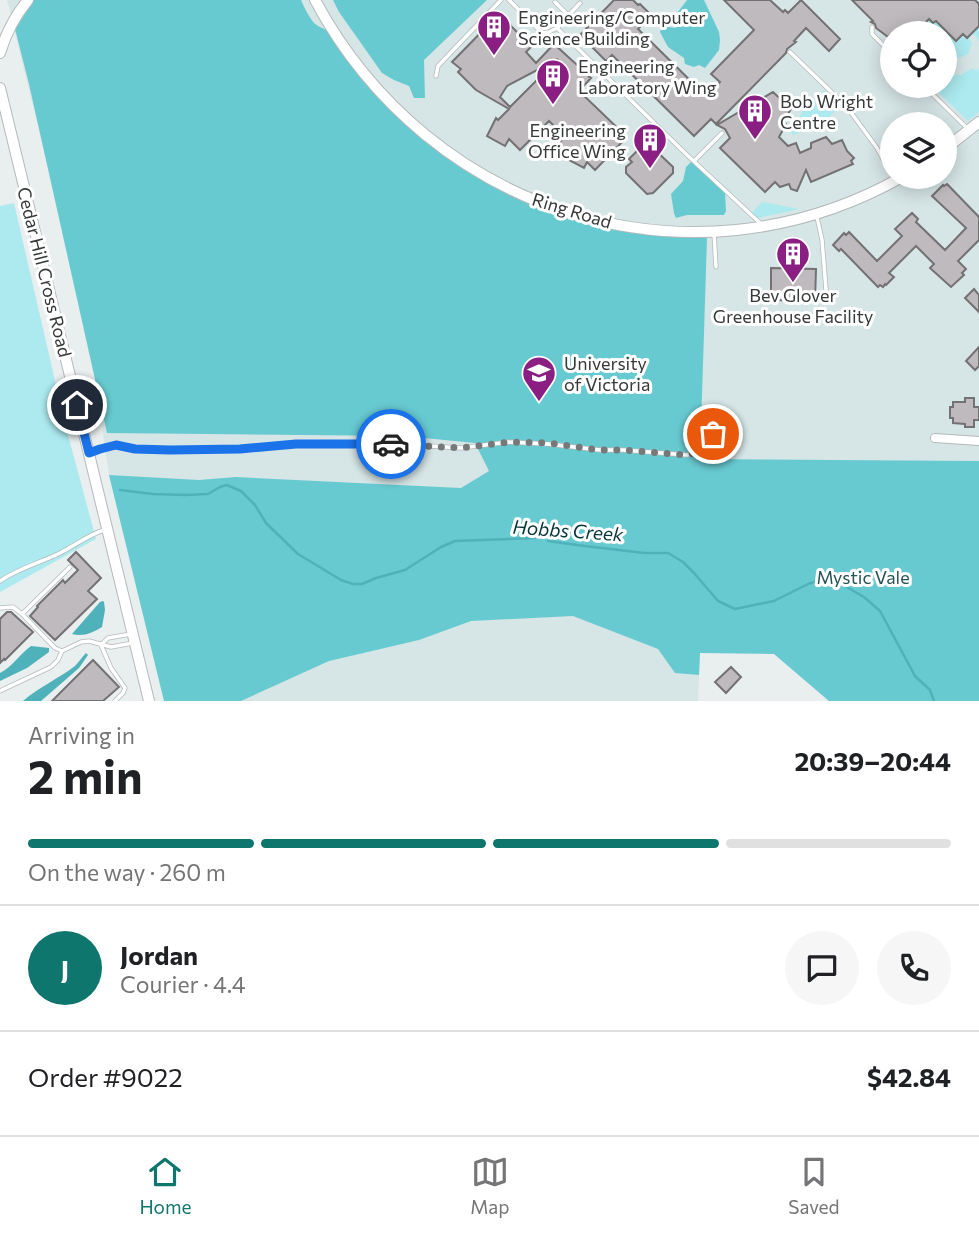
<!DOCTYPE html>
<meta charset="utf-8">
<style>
:root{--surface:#fff;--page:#f6f6f6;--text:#202124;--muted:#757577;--line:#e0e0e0;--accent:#0f766e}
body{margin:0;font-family:Commissioner,sans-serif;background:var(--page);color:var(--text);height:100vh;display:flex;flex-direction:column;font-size:26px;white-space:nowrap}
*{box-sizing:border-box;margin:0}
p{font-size:23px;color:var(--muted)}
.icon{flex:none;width:38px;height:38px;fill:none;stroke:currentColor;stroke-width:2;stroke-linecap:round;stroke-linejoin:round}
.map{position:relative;height:701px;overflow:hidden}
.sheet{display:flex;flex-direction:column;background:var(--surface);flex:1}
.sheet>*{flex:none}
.fabs{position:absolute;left:880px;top:21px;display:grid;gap:14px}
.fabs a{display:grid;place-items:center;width:77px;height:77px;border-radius:50%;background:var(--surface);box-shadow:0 4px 18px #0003;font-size:35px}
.pin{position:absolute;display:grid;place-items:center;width:60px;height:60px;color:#fff;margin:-30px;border:4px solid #fff;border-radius:50%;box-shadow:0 2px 7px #0007}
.courier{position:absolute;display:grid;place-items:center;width:70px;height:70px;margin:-35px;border:5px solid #1a73e8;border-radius:50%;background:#fff;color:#222;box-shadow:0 2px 9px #0007}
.summary em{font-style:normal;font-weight:700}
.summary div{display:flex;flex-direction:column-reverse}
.summary{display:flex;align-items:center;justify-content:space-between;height:119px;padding:0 28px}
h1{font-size:46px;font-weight:700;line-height:52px}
.bar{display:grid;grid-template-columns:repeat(4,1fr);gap:10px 7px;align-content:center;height:84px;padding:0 28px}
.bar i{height:9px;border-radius:5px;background:var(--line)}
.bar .current{background:var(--accent)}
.bar p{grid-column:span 4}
.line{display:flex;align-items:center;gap:18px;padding:0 28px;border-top:2px solid var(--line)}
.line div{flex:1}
.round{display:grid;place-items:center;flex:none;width:74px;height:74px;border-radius:37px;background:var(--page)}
.tabs{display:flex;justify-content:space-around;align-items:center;height:98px;border-top:2px solid var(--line);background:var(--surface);font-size:19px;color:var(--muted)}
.tabs a{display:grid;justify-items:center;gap:4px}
.tabs .current{color:var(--accent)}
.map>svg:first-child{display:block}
.built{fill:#d6e5e6;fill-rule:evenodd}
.green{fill:#aceaef}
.forest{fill:#68cad1}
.water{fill:#4fb1b9}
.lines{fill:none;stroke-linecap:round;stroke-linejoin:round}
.stream{stroke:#4fb1b9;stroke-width:2.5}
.building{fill:#bebabd;stroke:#747173;stroke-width:2;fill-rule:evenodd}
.lane-casing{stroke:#b4b9b9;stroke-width:5}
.street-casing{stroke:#b4b9b9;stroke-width:10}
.secondary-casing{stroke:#b4b9b9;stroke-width:12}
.lane{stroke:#fff;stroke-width:3.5}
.street{stroke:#fff;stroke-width:8}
.secondary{stroke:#fff;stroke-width:10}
.done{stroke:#767979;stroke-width:7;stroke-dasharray:0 12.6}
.route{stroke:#1a73e8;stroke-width:9}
.labels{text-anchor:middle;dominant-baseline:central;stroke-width:6;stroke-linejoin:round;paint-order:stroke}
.poi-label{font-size:18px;fill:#383a3a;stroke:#fff;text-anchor:start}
.street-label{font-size:18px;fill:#383a3a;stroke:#fff}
.park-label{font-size:18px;fill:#285457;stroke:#fff}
.water-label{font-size:19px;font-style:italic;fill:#05363a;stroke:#fff}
</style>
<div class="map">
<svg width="979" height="701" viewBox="0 0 979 701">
<rect width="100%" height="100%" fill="#e9eeee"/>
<path class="built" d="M7,0H979V701H829L774,654L700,653L698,701H164L109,475L88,330ZM892,33H945V86H892ZM892,124H945V177H892Z"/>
<path class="green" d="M929,19L936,21L956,41L963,34L967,38L979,26V42L977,37L973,34L969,38L972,44L968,54L959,58L950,54L945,59V33H915Z
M973,68L976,71L979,68V112L968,121L932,86H945V74L961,75Z
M824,90L837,102L839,107L823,123L793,135L790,131L803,111Z
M762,202H763L799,209L758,218L752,213Z
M14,203L65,424L96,539L0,592V206Z"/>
<path class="forest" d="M34,0H301C304,7 309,17 314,23C318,27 324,28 327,31C330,34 331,37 333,40C388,122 467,184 560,216C607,231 658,235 707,238L700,459L979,461V701H829L774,654L700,653L699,675L675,673L658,649L573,616L471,621L419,640L329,661L241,701H164L109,475L199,480L236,477L461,488L489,471L475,443L404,436L107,433L29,84L15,29Z
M333,0H487L424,60L425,98H414L409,86L394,80L382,73L339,12Z
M687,0H704L719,32L720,40L719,50L705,68L699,65L694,67L685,64L684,58L668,47L660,32L662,26L676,28L674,17Z
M691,162L725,192L726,211L724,215H687L676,218L674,213L671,194L683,181L686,167Z"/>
<path class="water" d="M103,601L104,602L105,610L102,627C92,633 83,637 72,634L100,602Z
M31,646L49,648V652L27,668L0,681V673C12,667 20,654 31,646Z
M86,653L88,655L79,668L41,701H23C39,687 58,679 75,666C79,662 82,657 86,653Z"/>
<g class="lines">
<path class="stream" d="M120,490L153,494L185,495L208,494L220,487L227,485L241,491L255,505L266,523L298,554L341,580L353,584H362L376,578L405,570L441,547L455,541L535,538
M548,541L577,545L644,553H668L683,562L694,573L718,601L735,609L774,601L808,584L824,579L838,582L864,597L880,611L915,676L930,690L934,701"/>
</g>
<path class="building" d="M614,0H633L638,5L640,4L651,15L638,29L706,96L720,82L711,74L754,30L724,0H770L783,12L785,10L788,13L801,0L840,39L829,51L806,28L794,41L796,42L787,49L786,53L716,124L711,119L694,136L612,55L606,61L580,35Z
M852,0H975L979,4V26L967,38L963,34L956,41L936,21L933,23L929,19L915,33H892L888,37L876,28L875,24L871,22L873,21Z
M499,14L520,35L523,31L535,43L526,52L536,63L554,44L577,65L592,73L589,77L591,78L579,91L627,137L595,170L587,162L584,168L554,152L564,136L549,121L520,150L509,139L505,146L487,136L496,118L498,120L509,109L476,90L458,72L461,69L452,62ZM558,59L510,107L500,97L507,86Z
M773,92L791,109L784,121L786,124L779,137L788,146L796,143L800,153L811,148V143L826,137L832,144L842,140L847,151L854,158L851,161L853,164L811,182L806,170L797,191L791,189L789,184L780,187L775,182L765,192L720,148L730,138L725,129L717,125Z
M647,147H652L673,167V173L653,193L647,194L626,173V167L632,162L629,159L638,150L641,153Z
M947,184L979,217V240L958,261L966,269L962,273L964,275L951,287L930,268L934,264L916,246L889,273L894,277L886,285L885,284L883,287L880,285L878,287L841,249L839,251L833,245L844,233L846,235L849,232L877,261L902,236L895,229L912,213L918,219L916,222L945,250L966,228L932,196L943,185L944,186Z
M771,268L816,269L815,301L771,300Z
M974,289L979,295V312L965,298Z
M979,347V366L975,370L966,361Z
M965,398H974V407H979V420H974V427H965V424L953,423V418H950V407H953V402H965Z
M76,552L101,578L88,591L97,599L55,640L30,616L38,607L37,606L63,580L65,583L78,570L68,560Z
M7,612H11L33,632L5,660L4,659L0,663V619Z
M93,660L119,687L103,701H52Z
M731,667L741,677L726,693L715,682Z"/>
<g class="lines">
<g class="lane-casing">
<path id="lane" d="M509,0L542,33L549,32L557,28L686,154L760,223
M555,2L569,16
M872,27V34L892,54
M557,28L580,3
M790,52L847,107L877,148L892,175
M436,76L438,66L501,0
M924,86L968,129
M694,161L722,133
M817,217L822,240L827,302
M714,233L716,267
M91,453L116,445L135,449L170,450L240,449L296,444L350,443L399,444L461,448L509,442L548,444L600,450H623L687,455L705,450L713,434
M0,581C19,568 40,563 60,553C76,545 88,535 104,530
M0,608L13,607L22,614L55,648L62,651L81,642L89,641L111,647L133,643
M22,614L70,567
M101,645L111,668L125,688L123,693L115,701
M101,645L108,638L131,634
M0,691L51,667L58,660L62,651"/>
</g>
<g class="street-casing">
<path id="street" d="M935,438L979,441"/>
</g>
<g class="secondary-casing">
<path id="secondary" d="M315,0C429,213 689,297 902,177
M0,53C6,33 14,17 28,0
M0,88L149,701
M945,149L979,122"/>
</g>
<use href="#lane" class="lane"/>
<use href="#street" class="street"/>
<use href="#secondary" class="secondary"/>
</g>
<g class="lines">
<path class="done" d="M391,444L461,448L509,442L548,443L600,450H624L687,455L705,450L713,434"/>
<path class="route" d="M77,405L89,453L100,449L116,445L135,449L170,450L240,449L296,444H391"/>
</g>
<defs>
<g id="building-pin" transform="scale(1.75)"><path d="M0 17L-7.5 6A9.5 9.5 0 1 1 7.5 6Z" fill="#8a1e83" stroke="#fff"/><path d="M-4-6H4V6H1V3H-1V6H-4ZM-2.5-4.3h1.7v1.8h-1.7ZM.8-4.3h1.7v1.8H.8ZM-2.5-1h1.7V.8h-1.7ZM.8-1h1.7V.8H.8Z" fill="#fff"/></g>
<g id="university-pin" transform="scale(1.75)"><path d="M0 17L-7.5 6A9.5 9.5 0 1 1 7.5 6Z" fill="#8a1e83" stroke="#fff"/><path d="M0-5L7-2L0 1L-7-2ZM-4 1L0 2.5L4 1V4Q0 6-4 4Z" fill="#fff"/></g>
</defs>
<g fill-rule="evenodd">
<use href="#building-pin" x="494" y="27"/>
<use href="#building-pin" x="553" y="76"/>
<use href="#building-pin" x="755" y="111"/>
<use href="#building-pin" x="650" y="140"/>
<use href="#building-pin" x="793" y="254"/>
<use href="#university-pin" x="539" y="373"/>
</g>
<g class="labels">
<g class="poi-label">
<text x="518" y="17">Engineering/Computer<tspan x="518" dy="21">Science Building</tspan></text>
<text x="578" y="66">Engineering<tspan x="578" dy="21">Laboratory Wing</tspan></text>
<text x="780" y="101">Bob Wright<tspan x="780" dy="21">Centre</tspan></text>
<text x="626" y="130" text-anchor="end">Engineering<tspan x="626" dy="21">Office Wing</tspan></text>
<text x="793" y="295" text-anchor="middle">Bev Glover<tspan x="793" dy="21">Greenhouse Facility</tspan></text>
<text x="564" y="363">University<tspan x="564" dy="21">of Victoria</tspan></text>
</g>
<g class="street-label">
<text transform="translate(572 210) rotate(17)">Ring Road</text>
<text transform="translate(45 272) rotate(76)">Cedar Hill Cross Road</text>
</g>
<g class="park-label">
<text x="863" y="577">Mystic Vale</text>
</g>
<g class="water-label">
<text transform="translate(568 530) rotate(4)">Hobbs Creek</text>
</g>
</g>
</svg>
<div class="fabs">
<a><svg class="icon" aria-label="locate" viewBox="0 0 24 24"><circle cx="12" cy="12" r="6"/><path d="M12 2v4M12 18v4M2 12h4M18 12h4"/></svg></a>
<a><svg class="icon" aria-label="layers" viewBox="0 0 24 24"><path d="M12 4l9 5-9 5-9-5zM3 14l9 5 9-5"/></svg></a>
</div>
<div class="pin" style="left:713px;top:434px;background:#ea580c"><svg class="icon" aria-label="bag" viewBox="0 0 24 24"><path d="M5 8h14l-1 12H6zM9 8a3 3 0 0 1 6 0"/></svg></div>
<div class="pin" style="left:77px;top:405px;background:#1f2937"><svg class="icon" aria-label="home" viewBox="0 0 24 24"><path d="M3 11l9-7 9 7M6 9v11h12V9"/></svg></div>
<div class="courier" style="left:391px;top:444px"><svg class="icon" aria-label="car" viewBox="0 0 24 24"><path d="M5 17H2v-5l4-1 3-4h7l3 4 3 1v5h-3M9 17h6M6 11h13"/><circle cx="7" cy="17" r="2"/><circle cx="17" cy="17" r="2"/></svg></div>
</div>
<section class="sheet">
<div class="summary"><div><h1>2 min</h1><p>Arriving in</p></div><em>20:39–20:44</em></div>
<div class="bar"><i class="current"></i><i class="current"></i><i class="current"></i><i></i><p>On the way · 260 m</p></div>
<div class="line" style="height:126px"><b class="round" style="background:var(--accent);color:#fff">J</b><div><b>Jordan</b><p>Courier · 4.4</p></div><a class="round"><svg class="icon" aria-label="chat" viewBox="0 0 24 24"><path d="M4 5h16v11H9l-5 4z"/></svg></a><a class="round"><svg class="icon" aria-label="phone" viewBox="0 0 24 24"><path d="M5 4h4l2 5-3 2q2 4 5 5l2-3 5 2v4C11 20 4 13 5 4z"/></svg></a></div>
<div class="line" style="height:91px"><div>Order #9022</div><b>$42.84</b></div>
</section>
<nav class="tabs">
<a class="current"><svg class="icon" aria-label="home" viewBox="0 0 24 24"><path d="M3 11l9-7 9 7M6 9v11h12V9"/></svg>Home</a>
<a><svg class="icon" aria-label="map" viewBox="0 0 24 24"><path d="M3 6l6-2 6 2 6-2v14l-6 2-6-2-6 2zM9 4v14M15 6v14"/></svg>Map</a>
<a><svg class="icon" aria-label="saved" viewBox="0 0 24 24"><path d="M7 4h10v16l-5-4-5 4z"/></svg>Saved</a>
</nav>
